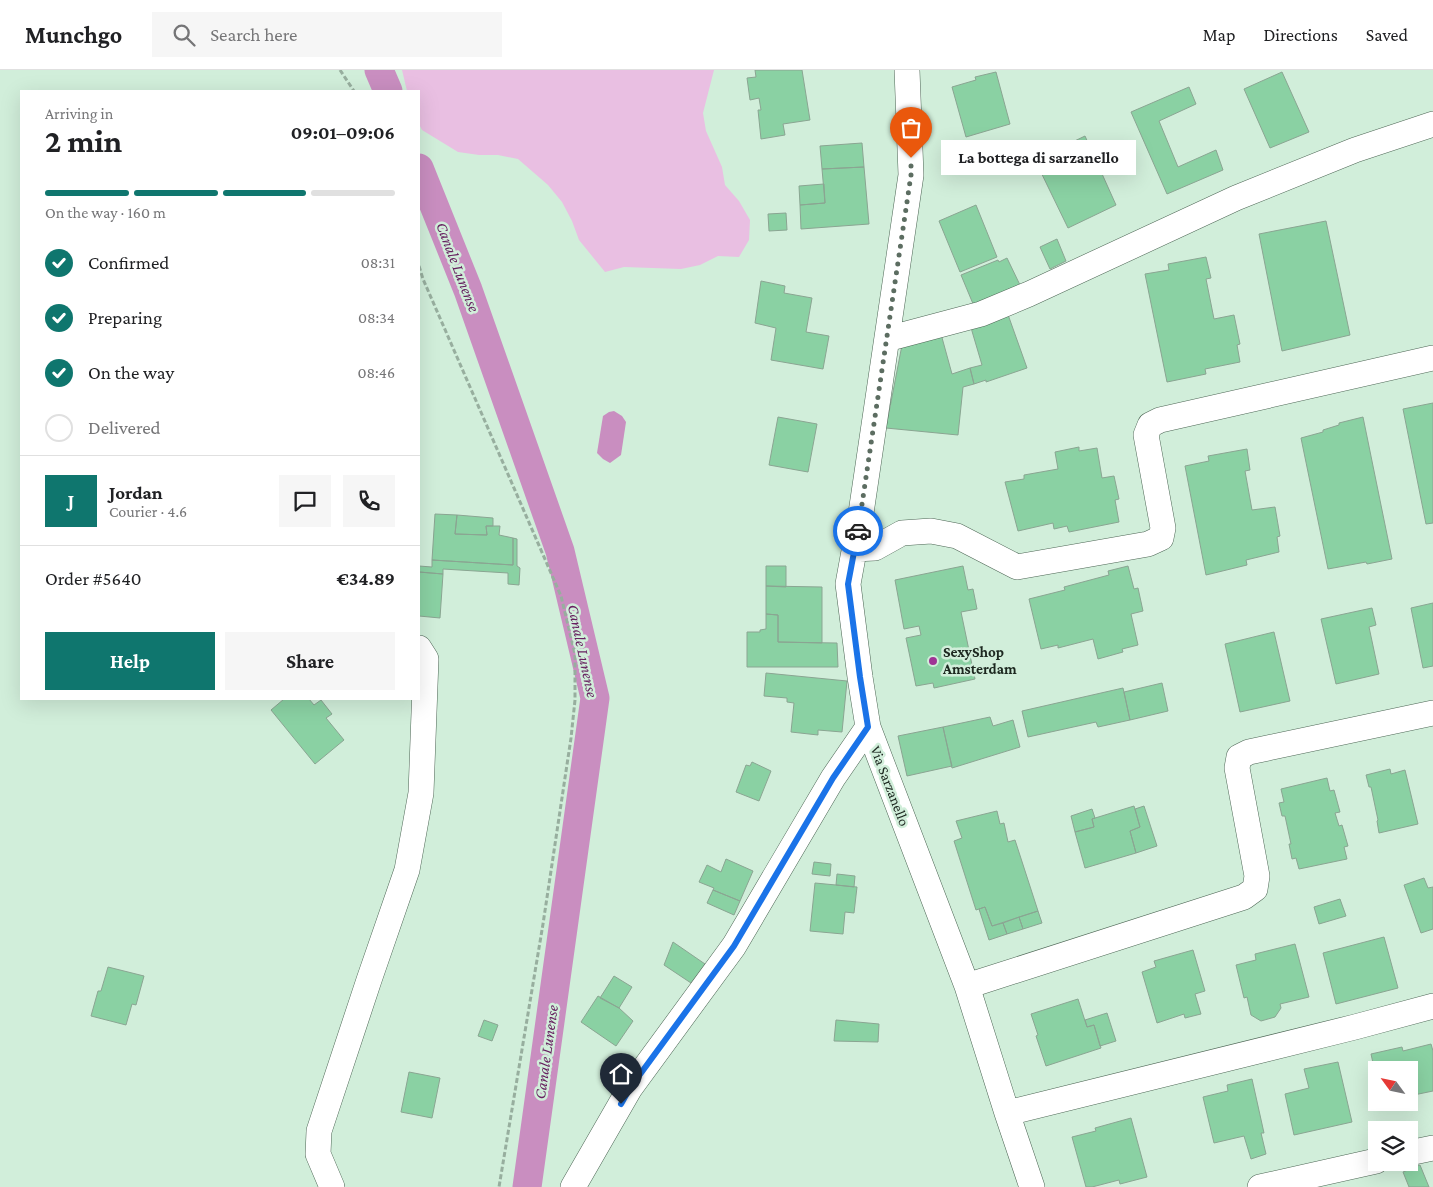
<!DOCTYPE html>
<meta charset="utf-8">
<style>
:root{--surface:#fff;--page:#f6f6f6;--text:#202124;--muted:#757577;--line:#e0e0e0;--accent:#0f766e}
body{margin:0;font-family:"Crimson Pro",serif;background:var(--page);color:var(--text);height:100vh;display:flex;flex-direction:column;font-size:19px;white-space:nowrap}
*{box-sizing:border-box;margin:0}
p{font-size:16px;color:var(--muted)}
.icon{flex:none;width:28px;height:28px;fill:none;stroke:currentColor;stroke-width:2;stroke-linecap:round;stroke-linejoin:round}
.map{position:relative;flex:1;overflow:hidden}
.panel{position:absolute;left:20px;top:20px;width:400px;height:610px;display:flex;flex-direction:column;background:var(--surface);border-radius:0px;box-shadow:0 5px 20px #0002}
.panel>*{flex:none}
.needle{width:32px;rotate:303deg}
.tools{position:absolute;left:1368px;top:991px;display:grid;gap:10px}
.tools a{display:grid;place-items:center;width:50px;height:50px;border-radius:0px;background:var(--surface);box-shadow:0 5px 20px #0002;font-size:25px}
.pin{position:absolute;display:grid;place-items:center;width:42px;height:42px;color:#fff;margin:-51px -21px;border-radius:50% 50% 50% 0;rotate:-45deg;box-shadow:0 0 5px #0007}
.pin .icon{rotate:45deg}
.courier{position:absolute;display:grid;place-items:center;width:50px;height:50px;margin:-25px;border:4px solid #1a73e8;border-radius:50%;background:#fff;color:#222;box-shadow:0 1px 6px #0007}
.bubble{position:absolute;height:35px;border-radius:0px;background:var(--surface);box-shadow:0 5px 20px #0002;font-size:16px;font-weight:700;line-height:35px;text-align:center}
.summary em{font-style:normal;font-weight:700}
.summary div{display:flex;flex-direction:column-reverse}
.summary{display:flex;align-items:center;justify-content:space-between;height:85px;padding:0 25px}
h1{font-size:32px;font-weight:700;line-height:38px}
.bar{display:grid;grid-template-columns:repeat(4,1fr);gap:8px 5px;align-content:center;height:60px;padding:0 25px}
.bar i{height:6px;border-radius:4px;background:var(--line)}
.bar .active{background:var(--accent)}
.bar p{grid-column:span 4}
.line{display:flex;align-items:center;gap:12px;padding:0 25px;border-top:1px solid var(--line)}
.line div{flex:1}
.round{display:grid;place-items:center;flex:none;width:52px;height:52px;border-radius:0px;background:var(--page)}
ol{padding:0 25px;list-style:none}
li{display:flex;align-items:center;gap:15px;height:55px}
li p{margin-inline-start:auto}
li .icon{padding:5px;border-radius:50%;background:var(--accent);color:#fff;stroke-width:4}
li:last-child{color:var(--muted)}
li i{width:28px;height:28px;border:2px solid var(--line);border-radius:50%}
.action{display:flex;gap:10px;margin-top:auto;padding:10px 25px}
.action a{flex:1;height:58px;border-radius:0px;background:var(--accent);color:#fff;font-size:20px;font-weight:700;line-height:58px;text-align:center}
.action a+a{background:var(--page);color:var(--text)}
header{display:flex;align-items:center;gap:30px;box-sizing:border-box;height:70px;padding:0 25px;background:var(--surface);border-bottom:1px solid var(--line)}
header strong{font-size:24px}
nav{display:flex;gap:28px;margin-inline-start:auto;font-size:18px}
.search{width:350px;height:45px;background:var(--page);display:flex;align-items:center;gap:12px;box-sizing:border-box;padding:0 18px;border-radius:0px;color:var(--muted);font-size:19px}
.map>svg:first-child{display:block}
.green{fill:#e9bfe2}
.water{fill:#c98ec0}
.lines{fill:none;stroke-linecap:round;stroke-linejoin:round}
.canal{stroke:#c98ec0;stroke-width:29}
.building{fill:#8ad1a3;stroke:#8aa592}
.minor-casing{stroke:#4d6655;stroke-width:26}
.path{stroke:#97ae9e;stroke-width:3;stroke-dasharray:5 2.5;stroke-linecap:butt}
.minor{stroke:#fff;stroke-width:25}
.done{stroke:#5c6d61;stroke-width:5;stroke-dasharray:0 9}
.route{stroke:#1a73e8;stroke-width:6}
.poi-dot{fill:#9f3495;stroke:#d1eeda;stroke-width:2}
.labels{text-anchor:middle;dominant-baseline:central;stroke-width:5;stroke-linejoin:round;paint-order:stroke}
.poi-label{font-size:15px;font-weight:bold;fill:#1d2820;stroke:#d1eeda;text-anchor:start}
.street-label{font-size:15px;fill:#1d2820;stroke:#d1eeda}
.water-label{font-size:16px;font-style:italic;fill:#672160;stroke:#d1eeda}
</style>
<header>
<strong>Munchgo</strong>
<div class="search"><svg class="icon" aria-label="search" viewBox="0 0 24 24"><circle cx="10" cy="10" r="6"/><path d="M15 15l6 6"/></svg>Search here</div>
<nav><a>Map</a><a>Directions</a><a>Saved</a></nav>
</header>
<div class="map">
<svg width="1433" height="1117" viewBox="0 0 1433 1117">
<rect width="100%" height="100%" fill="#d1eeda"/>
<path class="green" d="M402,0H714L703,43L706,61L722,97L725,115L739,131L750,150L749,170L739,187L718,186L700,195L681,199L624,197L605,202L579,170L572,151L562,132L548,115L518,89L498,85H479L458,82L422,60L419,54V21H407Z"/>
<path class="water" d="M614,341L622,346L626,352L621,385L610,393L603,389L597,383L603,346L609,342Z"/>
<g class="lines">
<path class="canal" d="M379,0L388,21
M419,98L468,220L560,481L595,628L527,1117"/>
</g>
<path class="building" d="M755,0H802L810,50L783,54L785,65L761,69L758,40H761L759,28L750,30L747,8L756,7Z
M996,2L1010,54L966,67L952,17L976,10L975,7Z
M1282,2L1309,62L1270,78L1244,19Z
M1189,17L1196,34L1159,51L1178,97L1216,80L1223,100L1167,124L1131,42Z
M1085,66L1116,135L1068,158L1035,90Z
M862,73L864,97L822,99L820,76Z
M864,97L869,154L801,159L800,135L825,133L822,99Z
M824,114L825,133L800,135L799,116Z
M976,135L997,187L960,202L939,151Z
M786,143L787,160L769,161L768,144Z
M1326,151L1350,265L1282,281L1259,164Z
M1057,169L1066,191L1050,199L1040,177Z
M1206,187L1211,208L1206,209L1214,249L1234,245L1240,274L1237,275L1240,292L1205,299L1206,304L1167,312L1145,204L1169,200L1168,194Z
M1007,188L1020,215L976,241L961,205L998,190L999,192Z
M761,211L785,216L784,223L812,228L806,262L829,266L823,299L771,290L776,258L755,253Z
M1006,239L1027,298L986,312V310L974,314L970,298L982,295L969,251Z
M941,264L952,304L970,298L974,314L963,317L958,365L886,358L902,275Z
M1433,333V453L1426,454L1403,339Z
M778,347L817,354L808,402L769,395Z
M1363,347L1392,489L1367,494L1366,492L1328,499L1301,368L1323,362V360L1339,355V353Z
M1079,377V381L1097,378L1102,408L1114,406L1119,429L1115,430L1119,452L1069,462L1067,456L1054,459L1053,453L1018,461L1005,412L1024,409V405L1058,399L1055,382Z
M1247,379L1250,400L1245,401L1252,440L1275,437L1280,466L1277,467L1279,482L1246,490L1247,495L1206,505L1185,396L1209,391L1208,386Z
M435,444L457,445L455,464L487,465L486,456H500L499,465L513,468V495L432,490Z
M457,445L493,448V456H486L487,465L455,464Z
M513,468L517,469V496L520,498L519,515L508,514V503L443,499V504L419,502V496L432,497V490L513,495Z
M766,496H786V517L766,516Z
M963,496L968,520L973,519L977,539L961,542L975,609L934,618L933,613L916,616L906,568L921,565L919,556L904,559L895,510Z
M1128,496L1134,519L1138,518L1143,541L1131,544L1138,575L1122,579L1123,582L1098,589L1093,569L1058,578V575L1041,579L1029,529L1065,520L1064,517L1109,505L1108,501Z
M419,502L443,504L440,548L419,546Z
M766,516L822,517V573L778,572V545L766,544Z
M1433,533V596L1423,598L1411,538Z
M1372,538L1376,555L1369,557L1379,604L1336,614L1321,549Z
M766,544L778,545V572L837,573L838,597H747V562H760V560L766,559Z
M1274,562L1290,631L1240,642L1225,574Z
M766,603L847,611L842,662L818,660V665L791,662L794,633L787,632V628L764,626Z
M1162,613L1168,641L1130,650L1124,622Z
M1123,618L1130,650L1098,657L1096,652L1028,667L1022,641Z
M284,629H309L314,635L321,630L332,644L326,648L344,670L315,694L271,640Z
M990,647L993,656L1013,650L1020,677L952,698L943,657Z
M943,657L952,696L907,706L898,666Z
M752,692L771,701L759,731L736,722L746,695L750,696Z
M1390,699L1391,704L1405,700L1418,754L1379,763L1377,751L1378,750L1371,717H1369L1366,705Z
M1327,708L1330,721L1334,720L1340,742L1335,743L1339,756L1342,755L1348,776L1344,777L1347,789L1299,799L1296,788L1292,789L1289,774H1291L1285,746H1282L1279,733L1284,732L1281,719Z
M1134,736L1140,757L1130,761L1136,783L1085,798L1075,762L1094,757L1092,749Z
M1144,736L1157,776L1136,783L1130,761L1140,757L1135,739Z
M1092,739L1095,748L1092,749L1094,757L1075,762L1071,746Z
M997,741L1000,754L1004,753L1008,772L1015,770L1038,841L992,856L985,837L976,840L954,771L962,768L956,751Z
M726,789L753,801L740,831L713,820L714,818L699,812L707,795L721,802Z
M814,792L831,794L830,806L812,804Z
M837,804L855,806L854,817L836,815Z
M1424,808L1428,818L1433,817V859L1421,863L1404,815Z
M815,813L857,817L854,843L845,842L843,864L810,861Z
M713,820L740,831L734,845L707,833Z
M1340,829L1346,846L1319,854L1314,837Z
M985,837L992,856L1003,853L1007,864L989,870L979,839Z
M1038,841L1042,853L1023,859L1019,847Z
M1019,847L1023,859L1007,864L1003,853Z
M1384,867L1398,918L1336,934L1323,883Z
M673,872L705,894L691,913L664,895Z
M1295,874L1309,927L1280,934L1281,938L1275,947L1261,951L1251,945L1247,927L1244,928L1236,895L1256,890L1255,884Z
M1193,880L1205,921L1195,924L1201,944L1185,948L1184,944L1157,953L1142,902L1156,897L1154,891Z
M108,897L144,906L136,935L132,934L126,955L91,946L98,921H101Z
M614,906L632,917L619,938L600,928Z
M598,926L619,938L633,951L616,976L581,952Z
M1078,929L1087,957L1094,955L1101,978L1046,996L1036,966L1038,965L1031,944Z
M1107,943L1116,971L1100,976L1094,955L1087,957L1085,950Z
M484,950L498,955L492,971L478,966Z
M836,950L879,954L878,972L834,971Z
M1431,974L1433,981V1021L1409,1026V1000H1376V1028L1370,1003L1375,1002L1371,984L1402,977L1403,981Z
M1338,992L1352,1052L1294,1065L1285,1024L1309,1018L1304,999Z
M409,1002L440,1008L432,1048L401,1042Z
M1252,1009L1264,1063H1261L1266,1084L1251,1089L1244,1066L1214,1073L1203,1027L1228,1021L1227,1015Z
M1131,1048L1147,1107L1120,1114L1119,1110L1092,1117H1086L1072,1067L1096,1061L1095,1058Z
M1420,1095L1429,1117H1409L1403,1102Z"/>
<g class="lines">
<g class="minor-casing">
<path id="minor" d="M907,0L911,105L861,443L848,514L860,607L868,657L967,916L1007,1043L1032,1117
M887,269L981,244L1029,224L1236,128L1355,80L1433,54
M854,479L875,478L902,463L931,461L957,466L1017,497L1148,474L1161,468L1163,458L1146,365L1150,355L1160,350L1433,288
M967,916L1244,827L1255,819L1257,806L1237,698L1239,687L1249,682L1433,643
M1007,1043L1355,957L1433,936
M1409,1083L1433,1078
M332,1117L318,1084L319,1061L369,910L407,800L421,723L426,589L419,578
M573,1117L630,1018L734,876L833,708L868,657
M1260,1117L1376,1091"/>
</g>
<path class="path" d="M340,0L354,21
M419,196L423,209L561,526L575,584V630L571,668L543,854L499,1117"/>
<use href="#minor" class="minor"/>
</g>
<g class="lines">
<path class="done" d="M858,461L911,105V88"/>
<path class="route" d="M621,1034L630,1018L734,876L833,708L868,657L860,607L848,514L858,461"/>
</g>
<circle class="poi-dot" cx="933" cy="591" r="5"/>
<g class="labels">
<g class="poi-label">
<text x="943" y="582">SexyShop<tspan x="943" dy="17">Amsterdam</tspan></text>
</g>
<g class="street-label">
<text transform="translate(890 716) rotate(69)">Via Sarzanello</text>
</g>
<g class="water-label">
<text transform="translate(458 197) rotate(69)">Canale Lunense</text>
<text transform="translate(583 581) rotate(78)">Canale Lunense</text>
<text transform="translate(546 982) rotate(-82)">Canale Lunense</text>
</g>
</g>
</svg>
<div class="tools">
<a><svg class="needle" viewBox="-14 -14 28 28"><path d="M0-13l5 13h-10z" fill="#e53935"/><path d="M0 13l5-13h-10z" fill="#757577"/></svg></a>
<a><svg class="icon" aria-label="layers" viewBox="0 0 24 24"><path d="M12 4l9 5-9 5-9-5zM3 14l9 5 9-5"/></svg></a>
</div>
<div class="pin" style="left:911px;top:88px;background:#ea580c"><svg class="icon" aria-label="bag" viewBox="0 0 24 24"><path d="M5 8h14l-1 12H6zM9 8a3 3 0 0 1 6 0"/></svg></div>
<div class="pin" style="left:621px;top:1034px;background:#1f2937"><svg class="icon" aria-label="home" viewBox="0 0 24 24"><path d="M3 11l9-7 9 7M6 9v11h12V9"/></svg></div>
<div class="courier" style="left:858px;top:461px"><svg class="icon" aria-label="car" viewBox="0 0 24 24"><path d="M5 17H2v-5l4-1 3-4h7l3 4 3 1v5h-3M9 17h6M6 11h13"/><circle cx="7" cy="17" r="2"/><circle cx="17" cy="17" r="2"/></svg></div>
<div class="bubble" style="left:941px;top:70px;width:195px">La bottega di sarzanello</div>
<section class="panel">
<div class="summary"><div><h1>2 min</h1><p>Arriving in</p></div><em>09:01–09:06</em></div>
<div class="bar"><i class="active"></i><i class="active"></i><i class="active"></i><i></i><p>On the way · 160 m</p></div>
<ol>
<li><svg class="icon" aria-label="check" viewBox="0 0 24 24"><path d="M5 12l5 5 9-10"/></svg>Confirmed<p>08:31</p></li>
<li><svg class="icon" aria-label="check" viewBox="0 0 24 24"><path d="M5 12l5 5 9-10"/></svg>Preparing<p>08:34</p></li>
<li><svg class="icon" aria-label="check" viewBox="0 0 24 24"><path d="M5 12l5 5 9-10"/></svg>On the way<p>08:46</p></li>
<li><i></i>Delivered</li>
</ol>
<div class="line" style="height:90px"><b class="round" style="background:var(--accent);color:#fff">J</b><div><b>Jordan</b><p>Courier · 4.6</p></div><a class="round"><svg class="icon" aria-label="chat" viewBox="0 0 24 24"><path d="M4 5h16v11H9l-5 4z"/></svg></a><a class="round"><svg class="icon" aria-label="phone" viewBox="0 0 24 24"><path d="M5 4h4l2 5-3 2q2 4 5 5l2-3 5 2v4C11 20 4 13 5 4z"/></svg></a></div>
<div class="line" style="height:65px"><div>Order #5640</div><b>€34.89</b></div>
<div class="action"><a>Help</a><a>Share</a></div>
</section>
</div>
